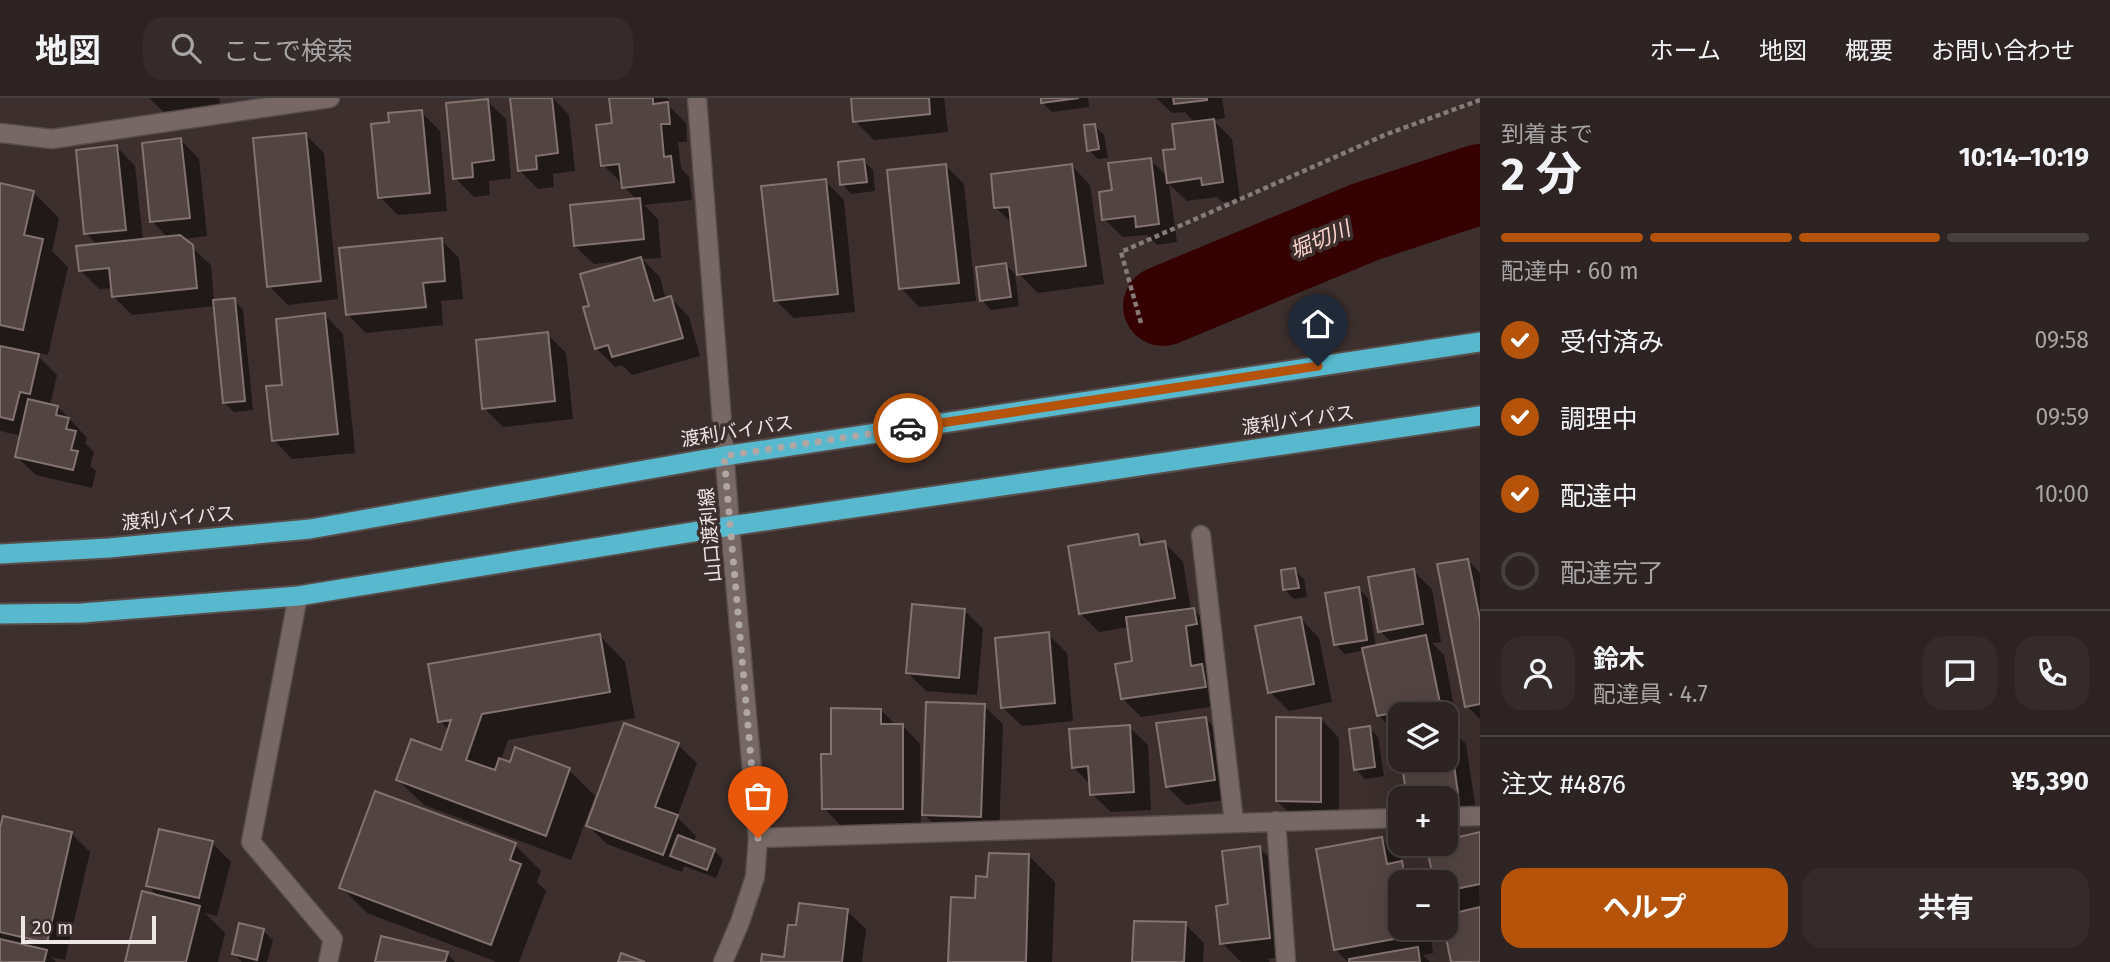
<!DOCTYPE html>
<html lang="ja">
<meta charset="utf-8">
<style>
:root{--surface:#2d2322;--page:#352b2a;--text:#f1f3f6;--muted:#a7a4a5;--line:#484040;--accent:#b45309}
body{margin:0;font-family:"Fira Sans","Noto Sans JP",sans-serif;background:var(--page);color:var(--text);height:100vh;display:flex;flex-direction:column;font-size:26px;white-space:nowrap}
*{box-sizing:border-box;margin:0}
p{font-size:23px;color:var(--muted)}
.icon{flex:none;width:38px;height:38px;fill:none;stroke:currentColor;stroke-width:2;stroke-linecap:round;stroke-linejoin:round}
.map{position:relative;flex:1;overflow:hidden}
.panel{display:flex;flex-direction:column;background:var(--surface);width:630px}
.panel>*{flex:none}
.controls{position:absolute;left:1388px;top:604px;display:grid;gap:14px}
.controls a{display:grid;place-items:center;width:70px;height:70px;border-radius:14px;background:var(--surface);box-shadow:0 7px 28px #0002,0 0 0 2px var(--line);font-size:35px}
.scale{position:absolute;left:21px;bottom:18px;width:135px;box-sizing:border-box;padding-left:7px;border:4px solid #efe7e5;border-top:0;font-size:19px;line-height:24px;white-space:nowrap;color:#efe7e5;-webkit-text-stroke:5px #3c2f2d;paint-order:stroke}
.pin{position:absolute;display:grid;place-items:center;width:60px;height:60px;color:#fff;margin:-72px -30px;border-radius:50% 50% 50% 0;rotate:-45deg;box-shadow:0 0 7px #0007}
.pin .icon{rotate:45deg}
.courier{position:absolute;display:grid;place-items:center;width:70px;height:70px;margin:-35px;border:5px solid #b45309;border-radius:50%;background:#fff;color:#222;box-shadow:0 2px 9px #0007}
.summary em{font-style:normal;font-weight:700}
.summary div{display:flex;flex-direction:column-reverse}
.summary{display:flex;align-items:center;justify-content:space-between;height:119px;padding:0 21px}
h1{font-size:46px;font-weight:700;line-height:52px}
.bar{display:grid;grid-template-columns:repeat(4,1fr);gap:10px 7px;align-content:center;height:84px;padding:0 21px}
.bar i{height:9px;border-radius:5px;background:var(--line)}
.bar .on{background:var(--accent)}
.bar p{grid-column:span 4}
.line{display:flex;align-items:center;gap:18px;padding:0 21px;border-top:2px solid var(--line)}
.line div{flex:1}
.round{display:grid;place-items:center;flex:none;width:74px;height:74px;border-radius:21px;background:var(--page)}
ol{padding:0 21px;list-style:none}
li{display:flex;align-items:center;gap:21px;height:77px}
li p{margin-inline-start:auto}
li .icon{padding:7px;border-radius:50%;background:var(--accent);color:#fff;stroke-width:4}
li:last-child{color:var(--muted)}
li i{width:38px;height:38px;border:4px solid var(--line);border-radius:50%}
.button{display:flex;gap:14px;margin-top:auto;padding:14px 21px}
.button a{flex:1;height:80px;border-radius:21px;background:var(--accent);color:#fff;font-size:28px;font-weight:700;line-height:80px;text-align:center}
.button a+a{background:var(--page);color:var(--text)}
header{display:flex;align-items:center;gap:42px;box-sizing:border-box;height:98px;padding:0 35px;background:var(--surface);border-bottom:2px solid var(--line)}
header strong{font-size:33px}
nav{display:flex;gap:38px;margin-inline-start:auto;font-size:24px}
.search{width:490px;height:63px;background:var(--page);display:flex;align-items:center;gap:18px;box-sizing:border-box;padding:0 24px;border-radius:21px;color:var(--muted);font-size:26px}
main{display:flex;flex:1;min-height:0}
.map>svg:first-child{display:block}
.shadow{fill:#0007}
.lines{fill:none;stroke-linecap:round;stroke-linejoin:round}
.river{stroke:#340000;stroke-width:80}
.building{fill:#524441;stroke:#837370;stroke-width:2}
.minor-casing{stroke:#584d4b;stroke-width:21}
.secondary-casing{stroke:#584d4b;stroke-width:21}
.trunk-casing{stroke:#584d4b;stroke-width:23}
.path{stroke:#867b79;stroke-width:4.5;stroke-dasharray:5 3.5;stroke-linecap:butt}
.minor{stroke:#776865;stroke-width:18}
.secondary{stroke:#776865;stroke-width:18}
.trunk{stroke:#58b8cd;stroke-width:19}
.done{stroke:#b0a7a5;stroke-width:7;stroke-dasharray:0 12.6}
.route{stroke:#b45309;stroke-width:9}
.labels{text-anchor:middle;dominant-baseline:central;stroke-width:7;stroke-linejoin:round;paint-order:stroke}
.street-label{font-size:19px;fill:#efe7e5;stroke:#3c2f2d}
.water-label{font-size:21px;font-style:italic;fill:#fed5ce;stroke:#3c2f2d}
</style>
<header>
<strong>地図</strong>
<div class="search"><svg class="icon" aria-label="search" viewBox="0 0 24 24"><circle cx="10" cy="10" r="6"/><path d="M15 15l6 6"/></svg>ここで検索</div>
<nav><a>ホーム</a><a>地図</a><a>概要</a><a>お問い合わせ</a></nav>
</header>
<main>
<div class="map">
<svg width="1480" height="864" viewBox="0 0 1480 864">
<rect width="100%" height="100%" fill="#3c2f2d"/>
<path class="shadow" d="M149,0H219L221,11L168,18Z
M527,0H553L569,17L575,73L553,76L554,89L538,91L519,72Z
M611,0H667L669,2L670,9L686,25L687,44H678L681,70L689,79L692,102L644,107L658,121L661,160L642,161L660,179L666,202L671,200L689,219L700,258L632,277L622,267L615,269L596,250L591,209L624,163L594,166L575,148L637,102L624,89L623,86L603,67L614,27Z
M853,0H944L948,34L874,42L855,23Z
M1042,0H1088L1089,9L1052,14L1043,5Z
M1156,0H1222L1225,20L1213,22L1232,41L1240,102L1222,104L1217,99L1187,103L1169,86L1177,144L1157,147L1147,137L1123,139L1104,121L1114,94L1150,62L1168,79L1177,52L1195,25L1185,14L1172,15Z
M487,3L506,21L511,80L489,83L490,97L474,99L455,80Z
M421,14L440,33L447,113L398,117L380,99Z
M1095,28L1104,37L1108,60L1098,61L1089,52Z
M305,36L324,55L338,201L288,207L269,188Z
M181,42L199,61L207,138L182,141L211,167L214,204L234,202L243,212L253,312L234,314L225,305L216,208L132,217L113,198V190L99,191L80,172L97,147L86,135L117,49L135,68L143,142L168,140L152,123Z
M864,63L873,72L875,93L851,96L842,86Z
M946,68L964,86L976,203L919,209L901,190Z
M1072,68L1090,87L1104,186L1038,195L1019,176L1013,126L996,110Z
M825,83L844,102L855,214L794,220L775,202Z
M0,87L33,94L59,120L52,153L68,169L48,257L34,254L57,277L50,308L58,309L76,328L87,340L85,345L94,354L90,368L96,373L92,390L36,377L17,359L22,338L0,333Z
M441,142L459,160L463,201L441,203L443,227L366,235L347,216Z
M1006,167L1015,176L1019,208L991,212L982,202Z
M325,217L343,236L355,355L292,361L274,342L284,288Z
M547,236L566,255L573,321L503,329L484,310Z
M1138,438L1148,448L1165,445L1183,464L1191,512H1194L1212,530L1214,544L1204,546L1207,574L1220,587L1223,607L1141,619L1122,600L1134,564L1129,529L1099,534L1081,516Z
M1468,462L1480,475V621L1467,608Z
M1295,472L1304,481L1307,499L1294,501L1285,492Z
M1413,473L1432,491L1441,544L1432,545L1444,557L1457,624L1446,626L1466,646L1476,713L1446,718V700H1409L1403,662H1446V616H1400V640L1399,635L1397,636L1378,617L1365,552L1345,556L1335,546L1359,491L1368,500L1376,549L1392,545L1380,533Z
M964,512L983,531L977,597L926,593L907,574Z
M1301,521L1319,540L1332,604L1289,613L1270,594Z
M1048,536L1067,555L1073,623L1022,628L1003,610Z
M600,538L625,564L635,620L508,642L501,662L511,666L569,672L595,698L571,762L424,707L398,682L442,655L450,633L440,623Z
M984,608L1003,626L999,737L942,735L921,713V729H842L824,710L833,658L881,612L896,627H902L920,646L921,710L924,711Z
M1205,620L1224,639L1233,701L1186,707L1167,689Z
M1321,621L1339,640V721H1296L1277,703Z
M1129,629L1148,647L1151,712L1111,714L1092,696L1091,687L1073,669Z
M1369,630L1378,639L1384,678L1365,681L1356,672Z
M678,647L697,665L677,719L696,738L693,745L714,752L723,762L716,780L684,768L682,774L607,746L588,728Z
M72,736L90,754L65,862L51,859L56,864H0V738Z
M1479,736L1480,864H1453L1446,829V819L1459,816L1446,802V784H1436L1429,748L1446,746V744Z
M1381,741L1400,759L1401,765L1420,783L1400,784V830H1429L1433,855L1423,857L1430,864H1348L1335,851Z
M212,745L231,764L217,818L205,815L225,835L218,864H127L160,800L147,787Z
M515,747L541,773L537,784L546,793L519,864H497L367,815L341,789Z
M1259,750L1278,768L1288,858L1267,861L1270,864H1241L1222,845L1230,808Z
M1029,758L1055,784L1052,864H950L977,802L989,781Z
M847,813L866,831L862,864H763L786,861L797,829Z
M1185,826L1204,845L1203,864H1134Z
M263,833L273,842L267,864H242L234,856Z
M447,856L455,864H377Z"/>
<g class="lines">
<path class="river" d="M1163,208L1365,124L1480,86"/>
</g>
<path class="building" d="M510,0H552L558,55L536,58L537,71L518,73Z
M609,0H653V6L668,4L670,26H661L664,59L671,58L674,84L622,90L619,66L601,68L596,27L612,25Z
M851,0H929L930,16L853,24Z
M1041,0H1079L1041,5Z
M1173,0H1207V2L1174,6Z
M488,1L494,62L472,65L473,79L453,81L446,5Z
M422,12L430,95L378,100L371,26L389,24L388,15Z
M1214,21L1223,84L1202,87L1201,80L1167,85L1163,52L1175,51L1172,26Z
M1095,26L1099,51L1087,53L1084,27Z
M306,35L321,183L267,189L253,40Z
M181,40L190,120L150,124L142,45Z
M117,47L126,132L84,136L76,52Z
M1151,60L1159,126L1136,129L1135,118L1102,122L1099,94L1112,92L1108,65Z
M864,61L867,84L840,87L838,64Z
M946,66L959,185L899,191L887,72Z
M1072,66L1086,168L1017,177L1009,109L994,110L991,76Z
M826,81L838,196L774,203L761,88Z
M0,85L34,93L24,137L43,141L23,232L0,227Z
M640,100L644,141L574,148L570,107Z
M180,137L193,147L197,190L112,199L109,170L79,173L76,148Z
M442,140L445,183L423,185L426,209L346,217L339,150Z
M641,159L654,203L671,198L683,240L612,259L608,247L595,251L583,209L589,208L580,176Z
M1006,165L1011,199L980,203L976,169Z
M235,200L245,303L223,305L213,202Z
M325,215L338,336L272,343L266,288L282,287L276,221Z
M548,234L555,303L482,311L476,242Z
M0,248L39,256L30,296L20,294L13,322L0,319Z
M28,301L58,308L56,317L69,320L66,331L76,333L71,352L78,353L73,372L15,359Z
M1138,436L1140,447L1165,443L1175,500L1079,516L1068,448Z
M1468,461L1480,521V606L1465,609L1437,466Z
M1295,470L1299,490L1283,492L1281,472Z
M1414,471L1423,526L1378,534L1368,479Z
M1359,489L1367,542L1334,547L1325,495Z
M912,506L965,511L959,580L906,575Z
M1194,510L1197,526L1186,528L1191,568L1202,566L1206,589L1121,601L1115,566L1132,563L1126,519Z
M1301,519L1314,586L1268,595L1255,528Z
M1049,534L1055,605L1001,610L995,540Z
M600,536L610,594L482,616L466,662L495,672L499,660L510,664L515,649L570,670L546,738L396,682L411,641L441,652L451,622L438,624L428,566Z
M1426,537L1440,605L1377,618L1362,550Z
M926,604L985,606L981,719L922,717Z
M831,610L881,611V626H903V711H822L821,656H831Z
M1206,619L1215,682L1166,689L1156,625Z
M1276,619L1321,620V704L1276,703Z
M624,625L679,645L655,709L678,717L663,757L586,728Z
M1448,625L1458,695L1426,700H1407L1401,662H1446V626Z
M1130,627L1134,694L1090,697L1088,668L1072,670L1069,631Z
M1370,628L1375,669L1354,672L1349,631Z
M375,693L516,745L510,762L521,766L491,847L339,790Z
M3,718L72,734L47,845L0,834V730Z
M159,731L213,743L199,800L146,788Z
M1480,734V786L1446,793V784H1434L1426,746H1446V742Z
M678,737L715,751L707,772L670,758Z
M1382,739L1387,766L1402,763L1406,784H1400V830H1414L1416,837L1334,852L1316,751Z
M1260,748L1270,840L1220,846L1216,808L1228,806L1222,753Z
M989,755L1029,756L1026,864H948L951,799L975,800L976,778L987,779Z
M142,793L200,808L186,864H125Z
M799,805L848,811L842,864H761L762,856L784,859L788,827H796Z
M1480,809V864H1451L1444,830H1446V817Z
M1134,823L1186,824L1184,864H1132Z
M239,825L264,831L257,862L232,856Z
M381,838L448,854L445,864H375Z
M0,841L47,852L44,864H0Z
M1418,849L1420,864H1349V861Z
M621,855L645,864H618Z"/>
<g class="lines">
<g class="minor-casing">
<path id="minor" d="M0,35L52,41L330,0
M1201,437L1234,724
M298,498L251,744L333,841L328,864
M1446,719L1480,718
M1276,723L1286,864
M758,740L1400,720"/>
</g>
<g class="secondary-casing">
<path id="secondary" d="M697,0L730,428L758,740L755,779L740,824L723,864"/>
</g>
<g class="trunk-casing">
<path id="trunk" d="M0,456L109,450L310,431L724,358L1480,244
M0,516L82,515L298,498L730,428L1480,318"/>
</g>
<path class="path" d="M1141,225L1121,154L1387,36L1480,2"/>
<use href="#minor" class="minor"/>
<use href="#secondary" class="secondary"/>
<use href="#trunk" class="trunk"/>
</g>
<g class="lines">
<path class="done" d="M758,740L724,358L908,330"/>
<path class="route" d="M908,330L1318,268"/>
</g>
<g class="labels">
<g class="street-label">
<text transform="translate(1298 322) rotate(-8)">渡利バイパス</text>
<text transform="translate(737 333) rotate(-9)">渡利バイパス</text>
<text transform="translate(178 420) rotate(-5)">渡利バイパス</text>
<text transform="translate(710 437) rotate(-95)">山口渡利線</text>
</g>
<g class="water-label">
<text transform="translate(1320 142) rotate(-23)">堀切川</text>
</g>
</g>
</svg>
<div class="controls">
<a><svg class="icon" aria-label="layers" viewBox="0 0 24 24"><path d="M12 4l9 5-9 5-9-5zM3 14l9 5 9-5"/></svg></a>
<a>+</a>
<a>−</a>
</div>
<div class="scale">20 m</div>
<div class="pin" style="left:758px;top:740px;background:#ea580c"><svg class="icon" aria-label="bag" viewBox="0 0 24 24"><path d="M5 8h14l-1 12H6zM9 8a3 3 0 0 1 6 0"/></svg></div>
<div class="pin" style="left:1318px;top:268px;background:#1f2937"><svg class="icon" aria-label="home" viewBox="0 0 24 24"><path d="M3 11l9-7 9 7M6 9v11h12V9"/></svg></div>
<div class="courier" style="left:908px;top:330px"><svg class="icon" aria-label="car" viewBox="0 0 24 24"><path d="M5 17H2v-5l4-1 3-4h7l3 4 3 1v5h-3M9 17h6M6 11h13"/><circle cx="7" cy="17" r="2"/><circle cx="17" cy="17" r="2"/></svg></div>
</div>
<section class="panel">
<div class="summary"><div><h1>2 分</h1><p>到着まで</p></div><em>10:14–10:19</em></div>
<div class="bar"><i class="on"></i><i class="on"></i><i class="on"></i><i></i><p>配達中 · 60 m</p></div>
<ol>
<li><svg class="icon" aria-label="check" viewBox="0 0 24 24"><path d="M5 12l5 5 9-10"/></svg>受付済み<p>09:58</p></li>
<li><svg class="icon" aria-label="check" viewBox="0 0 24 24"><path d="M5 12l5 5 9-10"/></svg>調理中<p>09:59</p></li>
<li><svg class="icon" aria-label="check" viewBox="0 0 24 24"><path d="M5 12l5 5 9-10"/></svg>配達中<p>10:00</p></li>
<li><i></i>配達完了</li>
</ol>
<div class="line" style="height:126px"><a class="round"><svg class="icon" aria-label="person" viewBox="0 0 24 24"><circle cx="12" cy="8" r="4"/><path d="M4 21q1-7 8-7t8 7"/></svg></a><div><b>鈴木</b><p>配達員 · 4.7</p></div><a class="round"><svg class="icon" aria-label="chat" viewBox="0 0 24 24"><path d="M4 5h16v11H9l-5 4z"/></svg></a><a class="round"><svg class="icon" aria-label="phone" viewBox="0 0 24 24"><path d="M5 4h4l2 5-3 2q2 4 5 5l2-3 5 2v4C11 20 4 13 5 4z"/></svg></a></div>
<div class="line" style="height:91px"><div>注文 #4876</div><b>¥5,390</b></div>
<div class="button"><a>ヘルプ</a><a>共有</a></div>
</section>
</main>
